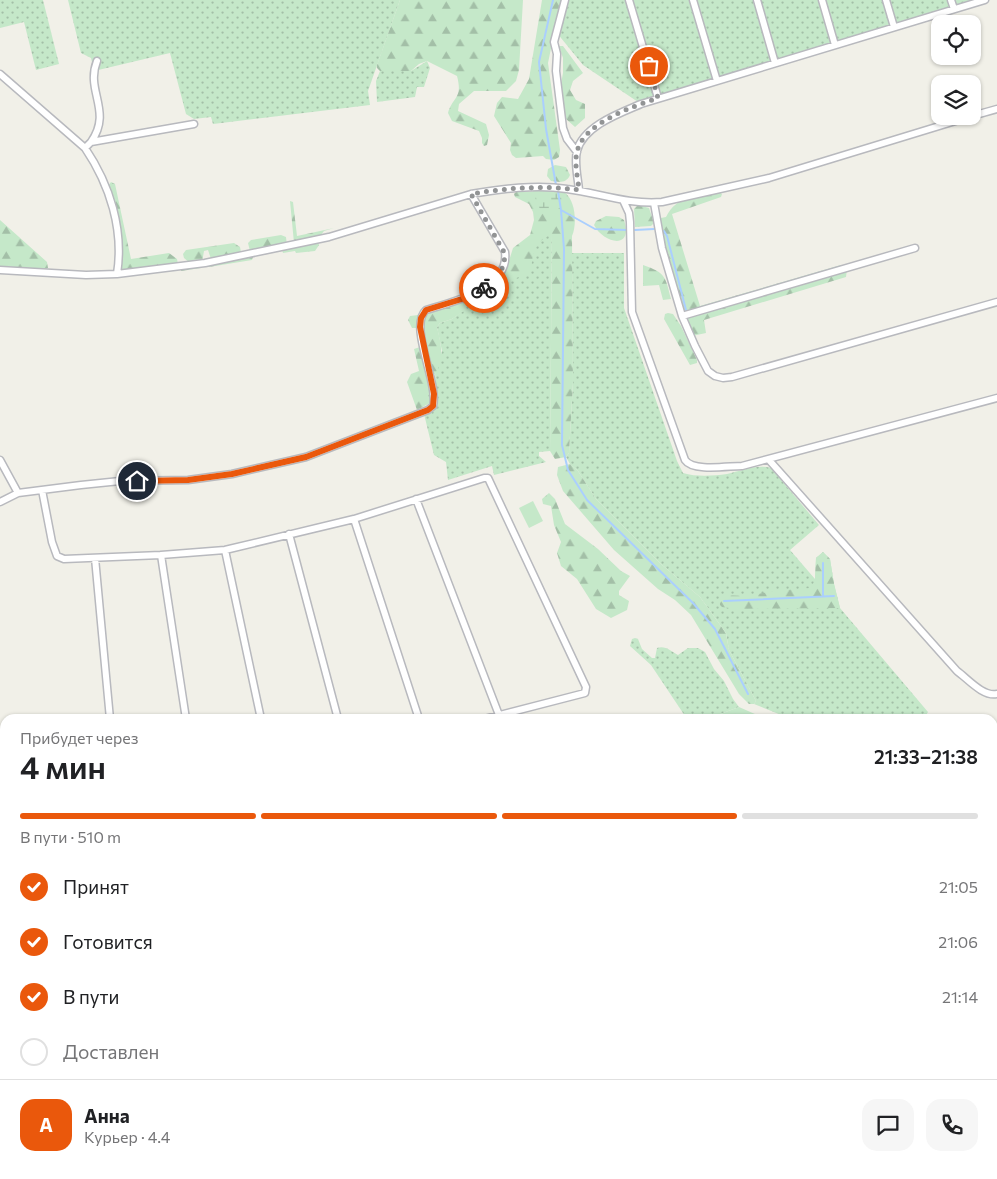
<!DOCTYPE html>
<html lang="ru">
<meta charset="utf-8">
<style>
:root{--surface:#fff;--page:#f6f6f6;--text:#202124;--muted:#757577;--line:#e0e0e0;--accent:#ea580c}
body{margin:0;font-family:Commissioner,sans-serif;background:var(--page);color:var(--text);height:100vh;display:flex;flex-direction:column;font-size:19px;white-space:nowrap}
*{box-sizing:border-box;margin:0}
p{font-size:16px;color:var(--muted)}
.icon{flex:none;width:28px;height:28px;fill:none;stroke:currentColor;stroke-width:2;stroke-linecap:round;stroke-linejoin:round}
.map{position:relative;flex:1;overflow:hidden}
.sheet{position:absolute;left:0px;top:714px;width:998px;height:466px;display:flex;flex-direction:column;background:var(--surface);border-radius:15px 15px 0 0;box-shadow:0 1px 4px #0004}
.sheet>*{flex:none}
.controls{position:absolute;left:931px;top:15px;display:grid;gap:10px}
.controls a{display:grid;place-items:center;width:50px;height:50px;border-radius:10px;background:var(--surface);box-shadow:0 1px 4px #0004;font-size:25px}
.pin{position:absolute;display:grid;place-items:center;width:42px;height:42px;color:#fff;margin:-21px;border:2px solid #fff;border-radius:50%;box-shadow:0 1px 5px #0007}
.courier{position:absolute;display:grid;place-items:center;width:50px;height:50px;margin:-25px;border:4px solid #ea580c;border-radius:50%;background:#fff;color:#222;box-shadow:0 1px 6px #0007}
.head em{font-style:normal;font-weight:600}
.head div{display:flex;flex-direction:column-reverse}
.head{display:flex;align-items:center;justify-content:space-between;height:85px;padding:0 20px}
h1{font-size:32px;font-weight:600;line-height:38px}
.bar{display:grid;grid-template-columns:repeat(4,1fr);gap:8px 5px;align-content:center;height:60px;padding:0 20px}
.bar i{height:6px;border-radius:4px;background:var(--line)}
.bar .selected{background:var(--accent)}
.bar p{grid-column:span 4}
.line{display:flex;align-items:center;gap:12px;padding:0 20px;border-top:1px solid var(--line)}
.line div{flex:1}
.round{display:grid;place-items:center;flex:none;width:52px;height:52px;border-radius:15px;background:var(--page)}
ol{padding:0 20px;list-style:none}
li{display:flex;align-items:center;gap:15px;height:55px}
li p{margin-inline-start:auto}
li .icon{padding:5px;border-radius:50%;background:var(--accent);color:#fff;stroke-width:4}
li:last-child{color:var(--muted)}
li i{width:28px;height:28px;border:2px solid var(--line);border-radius:50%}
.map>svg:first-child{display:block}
.grass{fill:url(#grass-dots)}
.forest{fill:url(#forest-firs)}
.wetland{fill:url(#wetland-marsh)}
.pitch{fill:#c5e8c9}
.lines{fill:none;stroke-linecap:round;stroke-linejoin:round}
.stream{stroke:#aacffe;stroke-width:2}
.minor-casing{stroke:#b8b9be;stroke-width:9}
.minor{stroke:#fff;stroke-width:6}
.done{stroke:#929495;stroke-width:5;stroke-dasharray:0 9}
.route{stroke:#ea580c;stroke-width:6}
</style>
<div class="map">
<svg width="997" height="1179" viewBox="0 0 997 1179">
<defs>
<pattern id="grass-dots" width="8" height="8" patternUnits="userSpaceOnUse" patternTransform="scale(1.25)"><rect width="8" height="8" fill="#c5e8c9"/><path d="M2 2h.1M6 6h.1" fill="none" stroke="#a3bfa7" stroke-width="1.8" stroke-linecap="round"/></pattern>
<pattern id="forest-firs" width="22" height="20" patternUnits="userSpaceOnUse" patternTransform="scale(1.25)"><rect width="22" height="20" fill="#c5e8c9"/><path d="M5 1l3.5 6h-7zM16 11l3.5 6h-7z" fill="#a3bfa7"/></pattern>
<pattern id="wetland-marsh" width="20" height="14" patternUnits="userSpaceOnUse" patternTransform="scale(1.25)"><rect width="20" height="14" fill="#c5e8c9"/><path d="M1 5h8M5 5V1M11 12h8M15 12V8" fill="none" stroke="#a3bfa7"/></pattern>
</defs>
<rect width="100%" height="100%" fill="#f1f0e8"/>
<path class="grass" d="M0,0H43L59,64L36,70L24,22L0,28Z
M68,0H400L368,91L370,105L213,124L211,117L194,119L186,114L170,53L94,71L91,58L81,53Z
M553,0H985L641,104L583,65L548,22Z
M427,61L430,68L424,87H417L415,97L377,102L376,81L380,71H411Z
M552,233L550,451L539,452V456L546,462L494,475L492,466L448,480L446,462L434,455L424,414L435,407L437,394L435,374L442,351L437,327L440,323L452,319L464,310L462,302L497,284L501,285L541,239Z
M572,253H624V308L677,461L683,473C696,477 713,476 727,474C741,471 757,464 771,468L819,525L790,550L815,579L816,558L823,552L830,559L834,584L840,608L928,712L924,719H791L754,704L756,701L729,650L726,633L700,597L661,564L596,499L578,471L570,464L566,457L569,453L573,382Z
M635,638L638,639L642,649L652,658H655L657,648C665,645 671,651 678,655L688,648H698L705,652L714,669L724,681L733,699L739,707L707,719H687L651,665L630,646L632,639Z
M997,1030V1179H866L870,1175H992V1035Z
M434,1175H501L491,1179H430Z
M540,1175H794L793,1179H531Z"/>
<path class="forest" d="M400,0H523L519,70L516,81L506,91H474L459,104L458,111L486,124L489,135L487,145L484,146L482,143V138L479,131L452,121L448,113C453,96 463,99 457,76L427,61L419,64L411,71H380L377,68V65Z
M542,0H561L548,63L560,150L559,157L554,160L546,159L543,156L516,158L512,155L510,150L511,143L494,116L497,103L502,97L518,99L529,79Z
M559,46H563L583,73L573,81L570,90L576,100L585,104V118L575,127L566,119L561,100L560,89L563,73V58Z
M555,165L566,167L570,175C566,184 559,182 551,181L547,176L548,169Z
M111,182L115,184L131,259L169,253L177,259L178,264L123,271L120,268L108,186Z
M548,191C553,191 561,190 565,193C576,201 577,225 572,236L573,382L569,453L566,457L555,459L550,451L552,234C533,242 534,253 530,272L501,285L497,284L508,264L513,248L530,235L534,220L533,212L529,204L515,197L514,194L516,192Z
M719,192L722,194L721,197L672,214L700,306L841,265L847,269L846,277L704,320L706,333L692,336C676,300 666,259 659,221L661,218L666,217C677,195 697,196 719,192Z
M290,201L293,202L297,236L334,228L324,231L317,240L319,245L315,251L296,253L295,251L283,253L281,246L261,250L256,248L252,260L209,267L208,263L211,259L208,250L204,251L201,268L181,271V269L190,263L184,258L183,254L186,250L234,243L240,247L241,252L250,251L248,243L251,240L281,235L286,237L287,246L294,243Z
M638,205L649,208L654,223L651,226L635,227L634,209Z
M606,216L619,217L624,220C634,251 603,243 594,225L596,221Z
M0,220L47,262L48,268L44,269L0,266Z
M643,265C666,273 665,276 671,299L663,300L659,285L643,286Z
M462,302L465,310L452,319L440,323L437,327C441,344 445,359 435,374L426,376L431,399L430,403L417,410L407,382L411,374L419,371L414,349L426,345L422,328H412L408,320L410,316L426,314Z
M668,313L673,314L681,326L697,360V363L690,365L664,319L665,314Z
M570,464L578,471L596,499L661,564L700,597L726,633L729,650L756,701L754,704H749L739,694L691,615L675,600L658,589L614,550L563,491L557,475L558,467Z
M549,493L555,499L565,524L598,549L621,571L630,576L619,591V595L629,601L627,610L611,618L596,609L577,579L561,566L557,553L561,542L554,525L551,506L543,504L542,499Z
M823,552L830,559L834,584L840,608L737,609L722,607L720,605L719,595L748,596L773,591L811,588L815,580L816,558Z
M739,707L766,719H707Z
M992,738L997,749V872L992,869Z
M997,971V1030L993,1035V973Z
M5,1035V1175H434L429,1179H0V1047Z
M794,1175H870L866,1179H793Z"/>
<path class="wetland" d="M533,191H558L567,194L566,203C545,220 540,215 533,191Z"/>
<path class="pitch" d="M533,501L543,521L529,528L519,508Z"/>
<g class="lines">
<path class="stream" d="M553,0L539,62L546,129L556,185
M558,191L561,210L595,229L627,230
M561,210L564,249L562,445L568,470L587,500L693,603L715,629L748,694
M635,230L654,229
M664,231L667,236L686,310
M823,595V563
M724,601L834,596
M992,914L997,918
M992,946L997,945
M512,1179L521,1175"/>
<g class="minor-casing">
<path id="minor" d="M565,0L554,42L557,54L556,71L563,128L567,139L577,152
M629,0L658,98
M693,0L717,81
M757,0L775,63
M822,0L835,45
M886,0L894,27
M951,0L954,9
M0,74L85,148C110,185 124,230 117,274
M972,116L997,109
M91,142C113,111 85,91 97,61
M85,148L91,142L194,124
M579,190C578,178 574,163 577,151C583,126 620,113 641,104L985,0
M623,200L629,213L630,222L632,312L685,460C693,472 728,466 742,466L997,398
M654,203L662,248L682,316L695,346L708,371L715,376L723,378L732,377L997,302
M0,270L86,275L117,274L205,263L329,237L471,194C501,189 536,184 567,189C599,193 629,205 662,202L769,178L972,116
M682,316L915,248
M0,460L18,493
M769,460L957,671C968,679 983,697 997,694
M42,490L52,542L57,556L64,559L161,555L225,550L354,519L484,478H488L586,687L585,693L484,719
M416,499L499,715
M0,502L18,493L81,485L120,481L188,480L232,474L306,457L428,410L433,406C439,383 408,326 426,310C452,302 510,289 505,252L471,194
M354,519L419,719
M289,534L338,719
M225,550L261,719
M161,555L186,719
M95,558L110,719
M0,812H5
M0,869H5
M0,981L5,977"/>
</g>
<use href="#minor" class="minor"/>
</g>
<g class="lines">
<path class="done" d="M484,288C496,279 507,268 504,252L471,194C506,188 544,185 579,190C578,178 574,164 577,152C583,123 634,106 658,98L649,66"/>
<path class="route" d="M137,481L188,480L232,474L306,457L428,410L433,406L434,394L420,327L421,318L426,310L465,298L484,288"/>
</g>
</svg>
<div class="controls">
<a><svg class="icon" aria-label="locate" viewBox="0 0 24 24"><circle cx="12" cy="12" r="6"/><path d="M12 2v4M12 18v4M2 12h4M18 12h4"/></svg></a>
<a><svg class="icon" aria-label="layers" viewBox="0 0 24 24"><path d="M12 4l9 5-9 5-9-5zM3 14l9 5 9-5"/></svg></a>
</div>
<div class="pin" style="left:649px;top:66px;background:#ea580c"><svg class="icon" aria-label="bag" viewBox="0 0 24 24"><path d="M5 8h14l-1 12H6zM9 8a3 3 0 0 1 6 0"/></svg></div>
<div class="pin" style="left:137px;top:481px;background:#1f2937"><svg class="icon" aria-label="home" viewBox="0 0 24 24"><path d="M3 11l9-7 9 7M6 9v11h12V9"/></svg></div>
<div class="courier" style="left:484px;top:288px"><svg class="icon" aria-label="bike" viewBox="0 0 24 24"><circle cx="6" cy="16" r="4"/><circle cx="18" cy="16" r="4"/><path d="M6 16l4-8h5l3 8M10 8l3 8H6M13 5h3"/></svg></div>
<section class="sheet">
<div class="head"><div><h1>4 мин</h1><p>Прибудет через</p></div><em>21:33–21:38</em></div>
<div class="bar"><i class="selected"></i><i class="selected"></i><i class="selected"></i><i></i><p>В пути · 510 m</p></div>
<ol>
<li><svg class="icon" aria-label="check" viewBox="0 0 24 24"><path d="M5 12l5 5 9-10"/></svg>Принят<p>21:05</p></li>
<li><svg class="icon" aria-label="check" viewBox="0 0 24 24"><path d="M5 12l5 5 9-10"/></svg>Готовится<p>21:06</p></li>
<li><svg class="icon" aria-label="check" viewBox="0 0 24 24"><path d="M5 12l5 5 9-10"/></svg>В пути<p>21:14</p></li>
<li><i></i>Доставлен</li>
</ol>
<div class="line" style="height:90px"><b class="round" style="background:var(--accent);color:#fff">А</b><div><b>Анна</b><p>Курьер · 4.4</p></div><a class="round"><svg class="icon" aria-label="chat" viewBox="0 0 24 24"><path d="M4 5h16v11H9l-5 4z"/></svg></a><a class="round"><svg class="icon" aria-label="phone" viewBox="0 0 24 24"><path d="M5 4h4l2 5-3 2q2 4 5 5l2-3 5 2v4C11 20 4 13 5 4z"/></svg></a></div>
</section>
</div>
